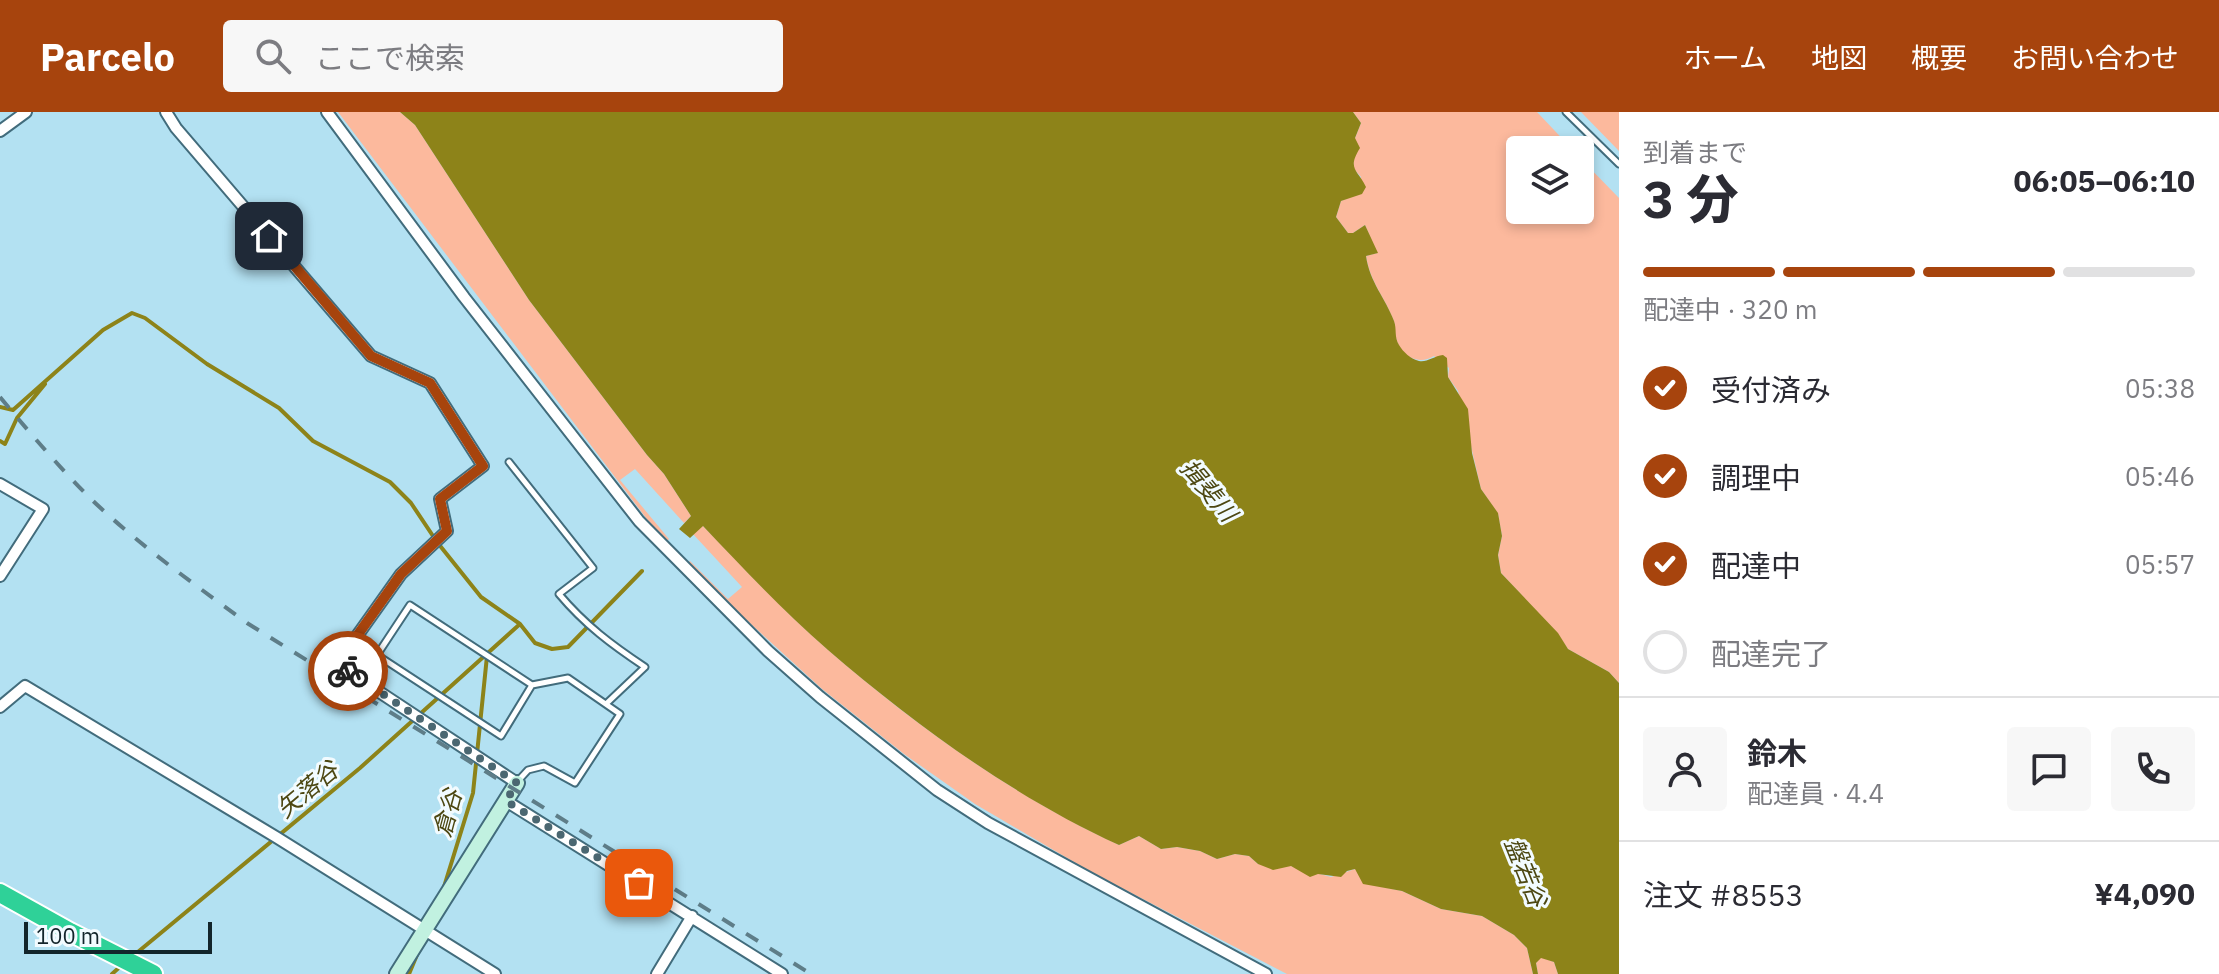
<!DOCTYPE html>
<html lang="ja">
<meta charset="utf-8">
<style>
:root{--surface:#fff;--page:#f7f7f7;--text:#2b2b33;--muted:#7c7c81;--line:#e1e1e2;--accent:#a7440d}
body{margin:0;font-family:"IBM Plex Sans","Noto Sans JP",sans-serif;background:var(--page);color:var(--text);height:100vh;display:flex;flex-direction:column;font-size:30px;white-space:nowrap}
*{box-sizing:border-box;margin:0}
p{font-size:26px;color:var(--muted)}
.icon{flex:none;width:44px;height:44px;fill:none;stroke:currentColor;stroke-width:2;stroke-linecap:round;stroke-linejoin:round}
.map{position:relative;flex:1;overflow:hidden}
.drawer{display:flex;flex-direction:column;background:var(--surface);width:600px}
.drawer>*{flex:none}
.controls{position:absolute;left:1506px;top:24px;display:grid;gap:16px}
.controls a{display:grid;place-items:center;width:88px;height:88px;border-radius:8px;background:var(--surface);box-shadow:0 4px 12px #0003;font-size:40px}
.scale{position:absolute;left:24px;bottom:20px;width:188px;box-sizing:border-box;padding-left:8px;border:4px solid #13252b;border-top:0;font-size:22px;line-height:28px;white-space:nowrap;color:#13252b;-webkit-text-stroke:6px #f2fbff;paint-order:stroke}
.pin{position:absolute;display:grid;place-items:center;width:68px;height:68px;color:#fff;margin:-34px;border-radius:16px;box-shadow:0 4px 12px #0006}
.courier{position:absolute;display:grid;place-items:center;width:80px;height:80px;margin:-40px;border:6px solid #a7440d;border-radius:50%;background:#fff;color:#222;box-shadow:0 2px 10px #0007}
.summary em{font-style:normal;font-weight:800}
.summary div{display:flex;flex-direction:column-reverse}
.summary{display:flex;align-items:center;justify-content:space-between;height:136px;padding:0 24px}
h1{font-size:52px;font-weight:800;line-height:60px}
.bar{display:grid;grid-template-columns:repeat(4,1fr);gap:12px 8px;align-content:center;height:96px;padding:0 24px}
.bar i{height:10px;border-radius:6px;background:var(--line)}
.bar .selected{background:var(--accent)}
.bar p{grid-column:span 4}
.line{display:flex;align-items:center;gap:20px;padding:0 24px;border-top:2px solid var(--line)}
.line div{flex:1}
.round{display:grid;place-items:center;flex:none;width:84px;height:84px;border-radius:8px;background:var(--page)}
ol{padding:0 24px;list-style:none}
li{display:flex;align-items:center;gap:24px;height:88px}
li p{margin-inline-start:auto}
li .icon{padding:8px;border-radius:50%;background:var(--accent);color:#fff;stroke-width:4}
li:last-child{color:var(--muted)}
li i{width:44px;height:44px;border:4px solid var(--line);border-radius:50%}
header{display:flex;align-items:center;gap:48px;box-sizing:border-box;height:112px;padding:0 40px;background:var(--accent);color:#fff}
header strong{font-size:38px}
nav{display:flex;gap:44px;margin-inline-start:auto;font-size:28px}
.search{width:560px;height:72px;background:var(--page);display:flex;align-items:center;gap:20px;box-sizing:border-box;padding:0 28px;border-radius:8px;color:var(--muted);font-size:30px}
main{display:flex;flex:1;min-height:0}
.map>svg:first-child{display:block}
.green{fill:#fcb99d}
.water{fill:#8d8319}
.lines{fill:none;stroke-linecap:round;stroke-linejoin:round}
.stream{stroke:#8d8319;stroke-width:4}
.lane-casing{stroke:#426c7c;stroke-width:9}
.street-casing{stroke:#426c7c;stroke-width:14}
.secondary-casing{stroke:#426c7c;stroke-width:18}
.highway-casing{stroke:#fff;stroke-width:22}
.lane{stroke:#fff;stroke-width:5}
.street{stroke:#fff;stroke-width:10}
.secondary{stroke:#c1f1e0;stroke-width:14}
.highway{stroke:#2fd198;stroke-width:18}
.rail{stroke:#5e7d88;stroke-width:4;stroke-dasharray:14 14;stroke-linecap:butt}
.done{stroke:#4b6771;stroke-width:8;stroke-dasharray:0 14.4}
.route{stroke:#a7440d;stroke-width:10}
.labels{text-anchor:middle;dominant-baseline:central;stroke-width:6;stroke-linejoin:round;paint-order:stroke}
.water-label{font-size:24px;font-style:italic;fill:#4c4712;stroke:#f2fbff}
</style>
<header>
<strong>Parcelo</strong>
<div class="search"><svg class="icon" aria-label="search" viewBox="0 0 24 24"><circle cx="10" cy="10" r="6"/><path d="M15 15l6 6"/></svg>ここで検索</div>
<nav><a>ホーム</a><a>地図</a><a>概要</a><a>お問い合わせ</a></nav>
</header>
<main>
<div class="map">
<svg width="1619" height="862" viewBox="0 0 1619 862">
<rect width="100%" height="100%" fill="#b3e1f2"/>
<path class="green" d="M338,0H400L415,13L529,188L647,343L664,362L691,404L684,411L635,357L620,368L669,427L665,431Z
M1353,0H1537L1573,38H1520V98H1580V46L1619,86V571L1609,560L1568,537L1557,521L1501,461L1498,443L1502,424L1498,402L1481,377L1458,279L1448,265L1449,256L1434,244C1418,254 1400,244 1396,226C1394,220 1396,213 1393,207C1384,184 1370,170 1366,144L1377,141L1365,113L1353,121H1348L1336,105L1341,89L1357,82L1361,65L1353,56L1355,26L1361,11Z
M1581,0H1619V39Z
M702,413C743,455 783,499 827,537C913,612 1016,686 1119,733L1139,724L1161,737L1177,735L1200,739L1217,747L1235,742L1249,744L1258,752L1291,754L1331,765L1355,757L1383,775L1402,779L1441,797L1482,804L1514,823L1527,836L1533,862H1287L1091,760L975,692L904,642L822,577L686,453L690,449L728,487L742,475L693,422Z
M1541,845L1554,850L1558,862H1538L1536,851Z"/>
<path class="water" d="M400,0H1353L1361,11L1355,26L1360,36C1347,57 1357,57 1366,75L1362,82L1341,89L1336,105L1348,121H1353L1365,113L1378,141L1366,144C1370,171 1385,185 1394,209C1397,217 1394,225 1399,233C1403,240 1411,247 1419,249C1426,251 1434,244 1443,243L1447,246L1448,265L1468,297L1472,341L1481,377L1498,401L1502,424L1498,443L1501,461L1558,521L1568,537L1609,560L1619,571V862H1558L1554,850L1541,846L1536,851L1538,862H1533L1527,836L1514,823L1482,804L1441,797L1402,779L1363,772L1355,757L1347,759L1341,765L1318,762L1310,765L1291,754L1273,758L1258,752L1249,744L1235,742L1217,747L1200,739L1177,735L1161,737L1139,724L1119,733C1014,685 915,613 828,538C783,499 743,456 703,414L690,426L679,417L691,404L664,362L647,343L529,188L415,13Z"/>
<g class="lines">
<path class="stream" d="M0,295L13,298L103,218L132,201L145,206L207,252L279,296L313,329L390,370L411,391L437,430L481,485L520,512L535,531L552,537L568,535L642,459
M0,329L5,332L17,306L45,272
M443,778L473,681L487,544
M133,844L360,656L520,512
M112,862L123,852
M409,862L419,838"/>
<g class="lane-casing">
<path id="lane" d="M1566,0L1619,52
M509,350L593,456L559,482C585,513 612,533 645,555L607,591
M517,670L528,658L544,654L575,671L620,602L568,566L532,573L410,493L377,543L501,624L532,573"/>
</g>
<g class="street-casing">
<path id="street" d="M166,0L176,16L371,244L430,271L483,354L440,387L447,419L401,462L337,552L517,671
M327,0L464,185L639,409L768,539L820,585L937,678L988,711L1266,862
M0,19L26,0
M0,372L43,397L0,464
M0,595L25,574L276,725L495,862
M506,689L782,862
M657,862L692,804"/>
</g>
<g class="secondary-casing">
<path id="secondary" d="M397,862L517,671"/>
</g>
<g class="highway-casing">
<path id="highway" d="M0,781L70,820L153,862"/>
</g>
<use href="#lane" class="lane"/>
<use href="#street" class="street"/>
<use href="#secondary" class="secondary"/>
<use href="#highway" class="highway"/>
<path class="rail" d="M0,285C29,320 59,355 91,387C139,433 194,472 247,511L811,862"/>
</g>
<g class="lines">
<path class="done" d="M348,559L517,671L506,689L639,771"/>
<path class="route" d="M269,124L371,244L430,271L483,354L440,387L447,419L401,462L337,552L348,559"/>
</g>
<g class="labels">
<g class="water-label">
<text transform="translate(1209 378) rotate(50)">揖斐川</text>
<text transform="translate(307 677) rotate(-40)">矢落谷</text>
<text transform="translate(447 701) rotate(-75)">倉谷</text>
<text transform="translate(1526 760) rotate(68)">盤若谷</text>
</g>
</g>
</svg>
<div class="controls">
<a><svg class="icon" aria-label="layers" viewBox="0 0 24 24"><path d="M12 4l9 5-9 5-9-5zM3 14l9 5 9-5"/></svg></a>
</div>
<div class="scale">100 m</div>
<div class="pin" style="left:639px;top:771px;background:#ea580c"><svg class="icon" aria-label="bag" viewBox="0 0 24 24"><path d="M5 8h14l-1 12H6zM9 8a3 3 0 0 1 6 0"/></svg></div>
<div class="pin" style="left:269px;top:124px;background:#1f2937"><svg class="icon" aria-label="home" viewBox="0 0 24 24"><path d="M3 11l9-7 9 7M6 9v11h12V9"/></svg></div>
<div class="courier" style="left:348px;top:559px"><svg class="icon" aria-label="bike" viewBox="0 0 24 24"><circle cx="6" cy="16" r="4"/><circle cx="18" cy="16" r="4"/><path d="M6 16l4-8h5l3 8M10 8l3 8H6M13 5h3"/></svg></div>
</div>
<section class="drawer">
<div class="summary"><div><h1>3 分</h1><p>到着まで</p></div><em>06:05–06:10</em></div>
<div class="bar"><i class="selected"></i><i class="selected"></i><i class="selected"></i><i></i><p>配達中 · 320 m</p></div>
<ol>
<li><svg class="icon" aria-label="check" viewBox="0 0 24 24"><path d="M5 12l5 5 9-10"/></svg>受付済み<p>05:38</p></li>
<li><svg class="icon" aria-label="check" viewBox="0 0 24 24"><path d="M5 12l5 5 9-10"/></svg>調理中<p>05:46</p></li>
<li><svg class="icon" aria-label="check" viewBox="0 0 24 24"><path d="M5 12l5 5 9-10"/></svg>配達中<p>05:57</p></li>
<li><i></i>配達完了</li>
</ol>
<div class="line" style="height:144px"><a class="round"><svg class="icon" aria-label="person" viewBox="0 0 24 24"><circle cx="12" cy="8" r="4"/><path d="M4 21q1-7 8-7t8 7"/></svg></a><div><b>鈴木</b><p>配達員 · 4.4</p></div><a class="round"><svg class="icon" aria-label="chat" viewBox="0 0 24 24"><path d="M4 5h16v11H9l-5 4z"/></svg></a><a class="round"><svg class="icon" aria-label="phone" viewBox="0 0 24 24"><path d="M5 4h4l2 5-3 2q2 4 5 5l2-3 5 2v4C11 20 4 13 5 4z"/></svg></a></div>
<div class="line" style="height:104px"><div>注文 #8553</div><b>¥4,090</b></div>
</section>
</main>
